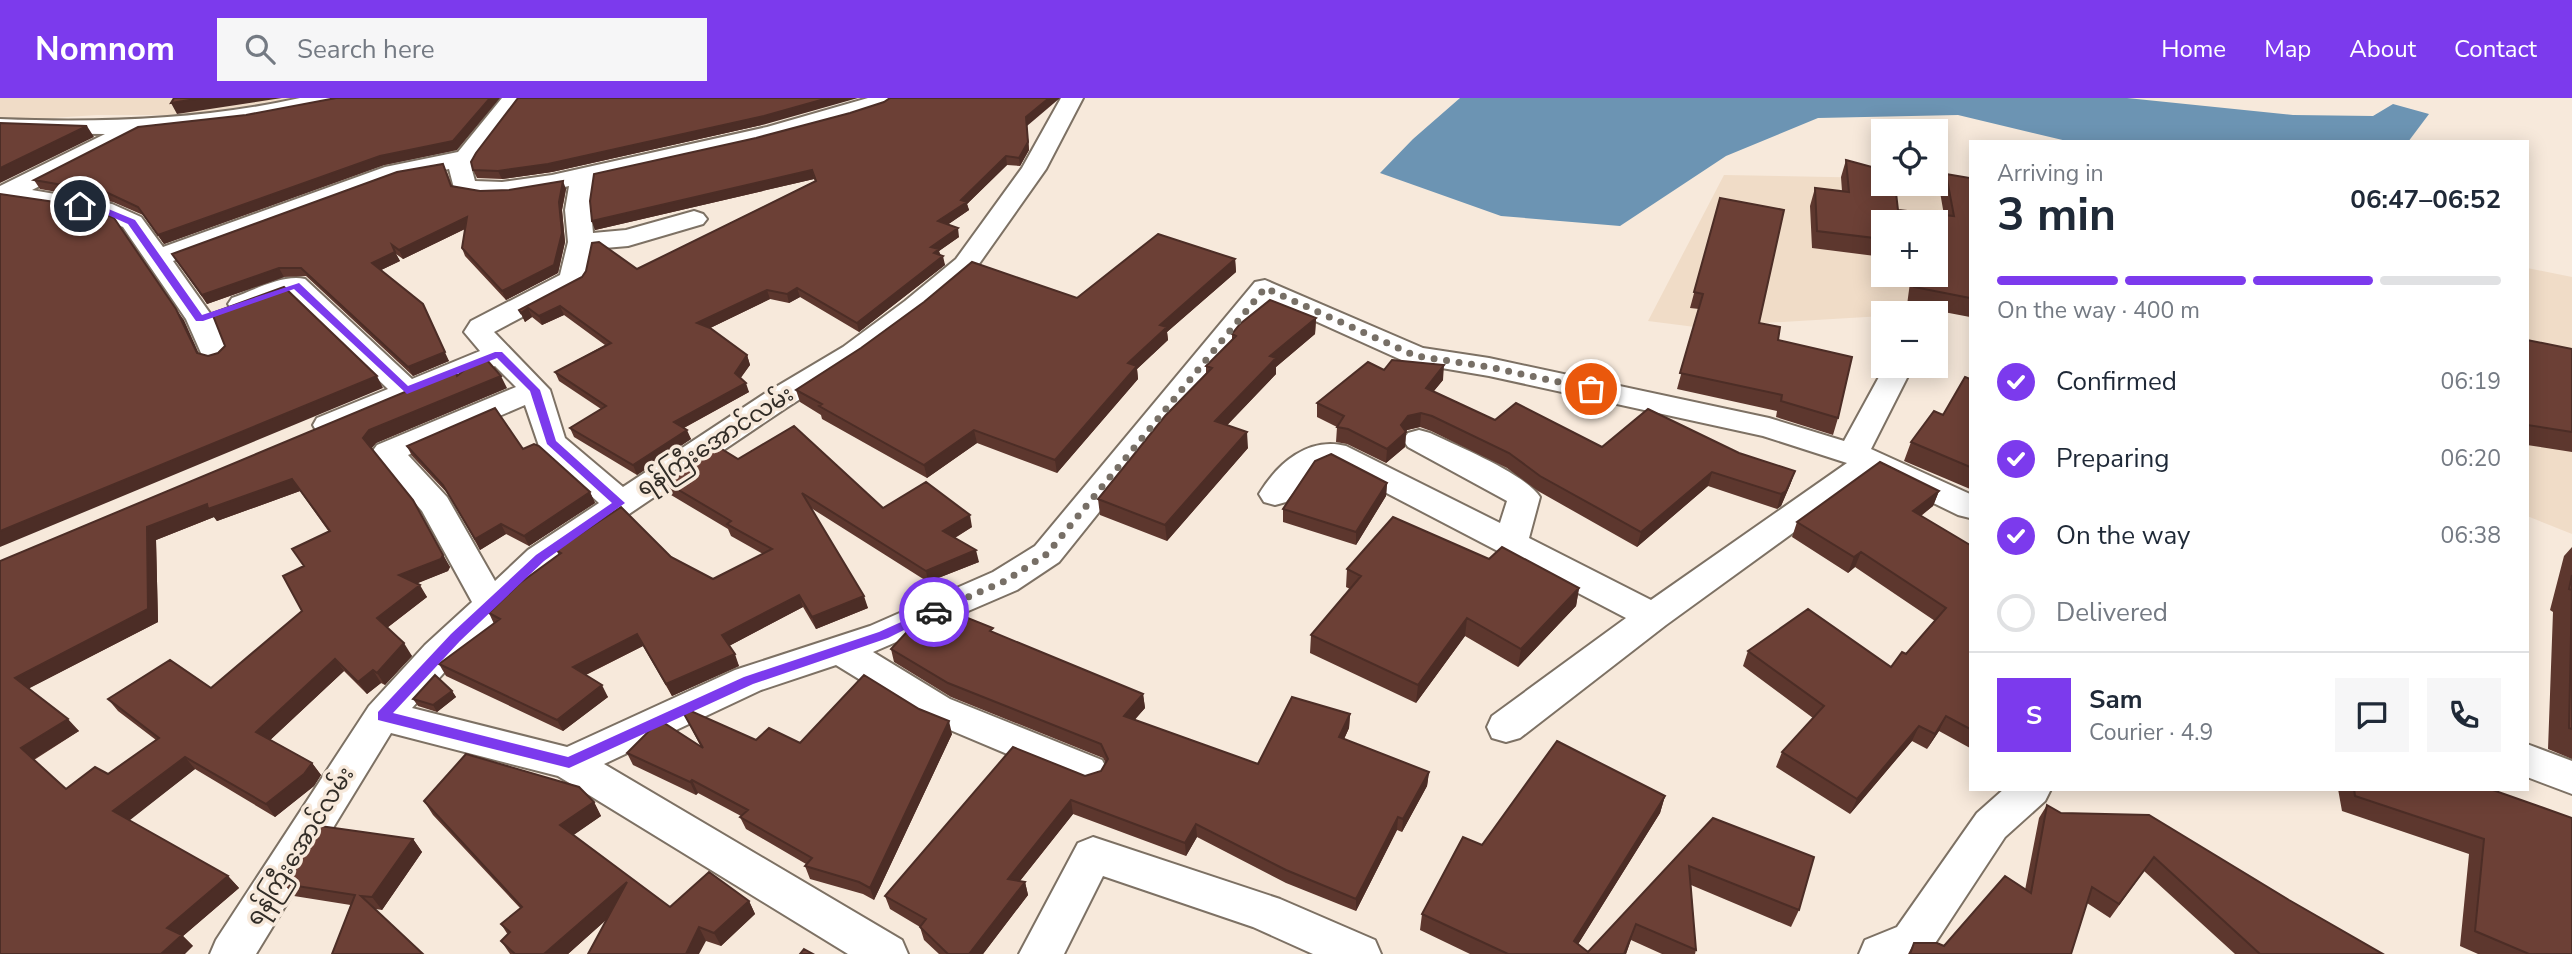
<!DOCTYPE html>
<meta charset="utf-8">
<style>
:root{--surface:#fff;--page:#f6f6f7;--text:#1f2937;--muted:#747a83;--line:#e0e1e3;--accent:#7c3aed}
body{margin:0;font-family:"Nunito Sans","Noto Sans Myanmar",sans-serif;background:var(--page);color:var(--text);height:100vh;display:flex;flex-direction:column;font-size:26px;white-space:nowrap}
*{box-sizing:border-box;margin:0}
p{font-size:23px;color:var(--muted)}
.icon{flex:none;width:38px;height:38px;fill:none;stroke:currentColor;stroke-width:2;stroke-linecap:round;stroke-linejoin:round}
.map{position:relative;flex:1;overflow:hidden}
.details{position:absolute;left:1969px;top:42px;width:560px;height:651px;display:flex;flex-direction:column;background:var(--surface);border-radius:0px;box-shadow:0 4px 18px #0003}
.details>*{flex:none}
.buttons{position:absolute;left:1871px;top:21px;display:grid;gap:14px}
.buttons a{display:grid;place-items:center;width:77px;height:77px;border-radius:0px;background:var(--surface);box-shadow:0 4px 18px #0003;font-size:35px}
.pin{position:absolute;display:grid;place-items:center;width:60px;height:60px;color:#fff;margin:-30px;border:4px solid #fff;border-radius:50%;box-shadow:0 2px 7px #0007}
.courier{position:absolute;display:grid;place-items:center;width:70px;height:70px;margin:-35px;border:5px solid #7c3aed;border-radius:50%;background:#fff;color:#222;box-shadow:0 2px 9px #0007}
.overview em{font-style:normal;font-weight:700}
.overview div{display:flex;flex-direction:column-reverse}
.overview{display:flex;align-items:center;justify-content:space-between;height:119px;padding:0 28px}
h1{font-size:46px;font-weight:700;line-height:52px}
.bar{display:grid;grid-template-columns:repeat(4,1fr);gap:10px 7px;align-content:center;height:84px;padding:0 28px}
.bar i{height:9px;border-radius:5px;background:var(--line)}
.bar .selected{background:var(--accent)}
.bar p{grid-column:span 4}
.line{display:flex;align-items:center;gap:18px;padding:0 28px;border-top:2px solid var(--line)}
.line div{flex:1}
.round{display:grid;place-items:center;flex:none;width:74px;height:74px;border-radius:0px;background:var(--page)}
ol{padding:0 28px;list-style:none}
li{display:flex;align-items:center;gap:21px;height:77px}
li p{margin-inline-start:auto}
li .icon{padding:7px;border-radius:50%;background:var(--accent);color:#fff;stroke-width:4}
li:last-child{color:var(--muted)}
li i{width:38px;height:38px;border:4px solid var(--line);border-radius:50%}
header{display:flex;align-items:center;gap:42px;box-sizing:border-box;height:98px;padding:0 35px;background:var(--accent);color:#fff}
header strong{font-size:33px}
nav{display:flex;gap:38px;margin-inline-start:auto;font-size:24px}
.search{width:490px;height:63px;background:var(--page);display:flex;align-items:center;gap:18px;box-sizing:border-box;padding:0 24px;border-radius:0px;color:var(--muted);font-size:26px}
.map>svg:first-child{display:block}
.built{fill:#f0dcc7;fill-rule:evenodd}
.water{fill:#6c94b3}
.lines{fill:none;stroke-linecap:round;stroke-linejoin:round}
.street-casing{stroke:#7d7164;stroke-width:4}
.street{fill:#fff;fill-rule:evenodd}
.wall{fill:#5d372e;fill-rule:evenodd}
.shaded-wall{fill:#4c2d26}
.building{fill:#6c4036;stroke:#4c2d26;stroke-width:2;fill-rule:evenodd}
.route{fill:#7c3aed}
.done{stroke:#776f66;stroke-width:7;stroke-dasharray:0 12.6}
.labels{text-anchor:middle;dominant-baseline:central;stroke-width:7;stroke-linejoin:round;paint-order:stroke}
.street-label{font-size:23px;fill:#322d27;stroke:#f7e9db}
</style>
<header>
<strong>Nomnom</strong>
<div class="search"><svg class="icon" aria-label="search" viewBox="0 0 24 24"><circle cx="10" cy="10" r="6"/><path d="M15 15l6 6"/></svg>Search here</div>
<nav><a>Home</a><a>Map</a><a>About</a><a>Contact</a></nav>
</header>
<div class="map">
<svg width="2572" height="856" viewBox="0 0 2572 856">
<rect width="100%" height="100%" fill="#f7e9db"/>
<path class="built" d="M0,0H295L203,17H97L22,22L0,20Z
M1724,77L1883,80V86H1936V81L1970,82V220L1960,215H1883V218L1695,229L1648,223ZM1883,124H1936V177H1883Z
M2527,170L2572,179V436L2527,418Z"/>
<path class="water" d="M1460,0H2127L2293,17L2373,18L2393,6L2429,16L2408,44H2071L1958,17L1818,20L1726,58L1620,128L1501,118L1380,75L1413,41Z"/>
<g class="lines">
<g class="street-casing">
<path id="street" d="M300,0H342L339,5L250,23L142,35L32,92L112,106L141,119L163,149L385,69L458,54L502,0H525L477,62L472,72L475,83L502,84L552,77L767,29L868,0H900C884,23 638,72 595,82L591,112L593,135L626,132L694,113L703,116L707,121L703,126L628,148L593,151L587,181L583,187L494,234L550,292L565,340L623,389L764,296L843,249L905,203L956,161L1022,70L1061,0H1083L1046,71L974,173L925,215L863,261L786,310L552,468L451,567L412,610L567,649L735,572L870,528L993,474L1035,448L1255,184L1265,182L1423,250L1489,260L1769,320L1844,343L1885,268H1913L1871,351L1970,396V420L1958,417L1874,376L1666,527L1520,640L1506,644L1492,640L1487,629L1492,618L1626,520L1331,366L1317,371L1305,379L1286,404L1275,407L1264,404L1259,396C1277,366 1308,338 1346,348L1500,425L1507,403L1408,349L1403,342L1408,335L1419,332L1430,335C1457,348 1526,376 1540,399L1529,440L1651,502L1847,365L1763,338L1489,278L1406,264L1269,202L1059,464L1017,492L873,554L950,601L1102,662L1108,673L1102,684L1088,689L1074,684L924,621L836,567L761,592L604,666L902,842L908,856H848L558,678L391,635L256,856H210L216,842L369,608L425,547L472,504L422,413L372,354L377,347L516,289L495,268L339,334L328,337L317,334L313,327L317,320L388,291L291,198L242,214L232,212L228,206L232,200C253,193 282,176 305,181L412,281L480,253L464,234L471,223L560,177L568,144L565,112L569,88C531,96 493,104 455,94L449,71L400,80L173,163L214,221L230,258L225,264L215,267L205,264L186,221L123,129L97,118L9,103L0,104V88L105,36L0,35V21C100,25 202,22 300,0ZM525,307L540,351L599,405L528,452L495,483L447,399L408,357Z
M2527,646L2572,663V696L2527,679Z
M2004,691H2051L2045,703L2005,739L1928,856H1859L1865,842L1897,829L1977,715Z
M1093,739L1280,801L1375,842L1381,856H1313L1253,829L1103,778L1064,856H1019L1078,745Z"/>
</g>
<use href="#street" class="street"/>
</g>
<path class="wall" d="M884,4L1027,28L1029,52L1020,68L1007,67L967,106L969,112L947,127L959,139L939,153L945,167L859,234L800,199L789,205L770,201L710,230L747,257L750,267L740,280L749,294L684,330L691,341L637,377L574,339L570,330L601,311L559,283L555,274L605,247L564,217L542,227L532,219L525,224L519,212L637,171L815,83L814,81L595,132L592,123L756,40L850,15Z
M766,26L552,74L502,81L477,80L473,72Z
M457,52L384,67L164,146L143,117L113,104L40,91L34,82Z
M1846,62L1898,112L1944,117L1940,94L1946,76L1970,80V219L1907,207L1911,177H1936V124H1883V159L1812,150L1810,108L1815,90L1842,93L1841,79Z
M447,74L452,88L480,93L566,91L562,112L565,144L558,175L506,202L465,158L462,150L465,131L403,161L396,156L400,163L381,172L449,263L413,278L306,178L284,179L207,206L172,156Z
M1720,100L1759,225L1778,242L1838,320L1833,337L1776,319L1777,313L1677,291L1699,211L1690,210Z
M1235,161L1236,174L1167,234L1168,242L1137,271L1138,281L1057,375L977,345L927,380L822,321L821,317L800,304L796,292L1077,200Z
M1316,220L1315,236L1276,269V276L1227,327L1248,350L1167,443L1100,417L1098,401L1206,275V268L1232,242V236Z
M2527,242L2572,251V354L2527,347Z
M1384,272L1443,282L1433,294L1495,322L1602,349L1739,355L1795,373L1790,387L1781,408L1777,411L1708,388L1637,449L1538,393L1507,370L1431,333L1420,329L1407,332L1406,334L1405,349L1386,365L1347,346L1336,344L1337,329L1317,319V305Z
M457,278L507,290L376,345L371,351L450,469L448,473L417,485L427,499L387,530L412,558L385,587L381,585L367,596L344,573L270,642L312,665L321,677L314,688L275,719L195,671L129,722L228,778L239,790L183,838L193,848L0,856V463ZM300,393L329,434L304,468L302,513L211,590L108,601L118,613L156,642L108,676L66,691L34,662L79,633L29,590L158,524L156,442L214,419L217,423Z
M1970,281V391L1904,363L1911,344L1943,317Z
M407,348L523,351L590,394L595,405L529,448L506,436L480,452L449,397L412,358Z
M738,361L883,410L972,429L955,440L979,464L928,484L811,410L868,510L816,531L803,509L729,548L739,568L672,598L643,548L586,577L608,599L563,633L446,578L439,566L494,526L489,515L559,457L556,452L671,459L713,481L763,456L731,438L728,431L666,394L662,382Z
M1387,385L1386,398L1356,447L1283,424V411Z
M1939,393L1933,408L1921,418L1970,447V650L1939,633L1927,651L1912,643L1850,716L1776,669L1782,654L1813,620L1743,568L1748,553L1891,569L1906,556L1935,523L1855,469L1848,475L1792,439L1797,424Z
M2572,449V661L2548,651L2553,514L2550,512L2564,458Z
M1489,461L1579,490L1576,508L1518,569L1465,538L1416,605L1310,555L1311,537L1350,491L1346,489L1347,471Z
M994,535L1143,596L1145,610L1134,622L1258,666L1350,616L1349,630L1344,641L1429,674L1427,688L1402,734L1397,732L1356,813L1286,785L1197,739L1186,758L1073,716L1020,783L1025,784L1028,797L983,856H939L924,842L920,829L890,811L885,798L1085,678L1101,673L1106,665L1103,660L951,599L894,564L891,551Z
M452,593L456,599L437,614L418,608L413,601Z
M684,616L756,642L800,645L952,636L874,802L863,796L810,781L805,768L806,766L746,731L740,719L741,718L698,695L696,697L633,667L627,655L701,649Z
M2338,691H2490L2572,856H2478L2460,848L2469,756L2342,713Z
M1665,698L1660,715L1578,846L1588,854L1713,720L1799,812L1791,829L1691,787L1696,852L1695,856H1662L1631,842L1626,856H1470L1420,832L1422,816L1482,747Z
M424,703L594,704L601,718L573,737L670,809L749,803L755,816L721,848L706,843L606,822L568,856H510L501,843L508,837L501,826L520,810L433,717Z
M2047,707L2061,715L2289,802L2383,856H2235L2144,773L2110,820L2087,805L2071,856H1908L1914,845L1944,848L2025,792L2039,720Z
M413,741L422,754L382,812L294,798L284,786Z"/>
<path class="shaded-wall" d="M202,0H282L177,16L171,5Z
M490,0H500L457,52L384,67L164,146L158,137Z
M828,0H858L766,26L552,74L502,81L498,73Z
M1049,0H1060L1027,28L1029,52L1020,68L1019,60L1026,19Z
M87,28L94,39L0,85V70Z
M1006,58L1007,67L967,106L969,112L940,132L938,123L961,102Z
M812,72L814,81L595,132L592,123Z
M563,83L566,91L562,112L565,144L558,175L506,202L502,193L559,104Z
M467,119L471,128L403,161L399,152Z
M958,130L959,139L939,153L940,160L936,163L931,149Z
M395,154L400,163L377,174L372,165Z
M943,158L945,167L859,234L857,225Z
M1235,161L1236,174L1167,234L1168,242L1137,271L1138,281L1057,375L1055,362L1128,265L1160,227Z
M279,170L284,179L207,206L202,197Z
M797,190L800,199L789,205L787,196Z
M767,192L770,201L700,235L697,225Z
M423,206L449,263L413,278L408,269Z
M560,208L564,217L542,227L539,218Z
M528,210L532,219L525,224L521,215Z
M176,211L184,222L204,267L197,255Z
M1316,220L1315,236L1276,269V276L1216,339L1215,323L1270,258Z
M747,257L750,267L738,284L735,275Z
M1444,267L1443,282L1424,305L1426,290Z
M377,278L383,290L0,449V433Z
M501,278L507,290L376,345L370,352L363,340L369,332Z
M746,285L749,294L678,333L674,324Z
M1421,315L1420,329L1407,332L1406,334L1405,349L1386,365L1387,351L1401,327L1408,318Z
M687,332L691,341L637,377L633,367Z
M974,332L977,345L927,380L924,367Z
M1247,334L1248,350L1167,443L1165,427Z
M1795,373L1790,387L1781,408L1777,411L1781,396Z
M1712,374L1708,388L1637,449L1641,434Z
M292,381L300,393L217,423L214,419L156,442L158,524L26,592L15,580L147,429L207,406Z
M1387,385L1386,398L1356,447V434Z
M1939,393L1933,408L1907,428L1913,413Z
M590,394L595,405L529,448L524,438Z
M413,402L450,469L448,473L406,490L399,477Z
M970,417L972,429L946,445L943,433Z
M501,426L506,436L480,452L475,441Z
M976,452L979,464L928,484L926,473Z
M1861,454L1855,469L1848,475L1854,459Z
M420,487L427,499L384,532L377,520Z
M1579,490L1576,508L1518,569L1521,551Z
M799,497L803,509L727,549L722,537Z
M864,498L868,510L816,531L812,519Z
M1467,520L1465,538L1416,605L1418,587Z
M637,536L643,548L579,580L573,569Z
M404,545L412,558L385,587L377,575Z
M735,556L739,568L672,598L666,586Z
M335,561L344,573L266,646L256,634Z
M373,572L381,585L367,596L358,584Z
M602,587L608,599L563,633L557,622Z
M452,593L456,599L437,614L433,607Z
M1143,596L1145,610L1126,632L1124,618Z
M1350,616L1349,630L1339,652V639Z
M1946,618L1939,633L1927,651L1935,636Z
M68,621L79,633L32,662L21,650Z
M949,623L952,636L874,802L870,790Z
M1919,628L1912,643L1850,716L1857,701Z
M185,659L195,671L125,726L113,713Z
M312,665L321,677L314,688L275,719L266,706Z
M1429,674L1427,688L1402,734L1403,721Z
M692,682L698,695L696,697L690,684Z
M1665,698L1660,715L1572,856L1574,843Z
M1071,702L1073,716L1011,794L1008,781Z
M594,704L601,718L568,741L560,727Z
M1398,719L1397,732L1356,813V801Z
M1196,726L1197,739L1186,758L1185,745Z
M413,741L422,754L382,812L372,799Z
M228,778L239,790L183,838L193,848L185,856H161L167,830Z
M627,784L634,797L568,856H544Z
M1025,784L1028,797L983,856H969Z
M749,803L755,816L721,848L714,835Z
M1636,826L1626,856H1624Z
M699,829L706,843L699,856H686Z"/>
<path class="building" d="M174,0H202L171,5Z
M336,0H490L453,43L380,58L158,137L138,109L108,95L34,82L138,29L246,17Z
M518,0H828L764,18L548,66L498,73L473,72L471,64L476,55Z
M890,0H1049L1026,19L1028,44L1019,60L1006,58L961,102L967,104L938,123L958,130L931,149L939,151L934,155L943,158L857,225L797,190L787,196L767,192L697,225L710,230L747,257L735,275L746,285L674,324L687,332L633,367L570,330L606,308L555,274L611,245L560,208L539,218L528,210L521,215L519,212L582,179L586,173L592,145L599,144L637,171L816,83L812,72L592,123L590,103L594,76L756,40L850,15L884,4Z
M0,25L87,28L0,70Z
M1846,62L1883,72V86H1895L1898,112L1954,118L1946,76L1970,80V200L1914,189L1915,177H1936V124H1883V141L1817,133L1815,90L1849,94Z
M443,66L451,88L480,93L509,92L563,83L559,104L562,135L554,167L502,193L462,150L467,119L399,152L392,147L395,154L372,165L423,206L445,254L408,269L301,170H279L202,197L172,156L397,74Z
M0,96L89,109L114,120L176,211L197,255L208,258L218,255L225,248L212,215L284,189L377,278L0,433Z
M1720,100L1784,112L1759,225L1780,229L1778,242L1852,259L1838,320L1781,303L1782,297L1680,275L1703,196L1694,194Z
M1158,136L1235,161L1160,227L1167,229L1128,265L1137,268L1055,362L974,332L924,367L819,308L822,306L796,292L861,250L924,204L972,164L1077,200Z
M1270,202L1316,220L1270,258L1276,260L1215,323L1247,334L1165,427L1098,401L1165,318L1212,270L1206,268L1236,238L1232,236L1240,226Z
M2527,242L2572,251V334L2527,327Z
M486,261L501,278L369,332L363,340L413,402L443,457L441,461L399,477L420,487L377,520L404,545L377,575L373,572L358,584L335,561L256,634L312,665L304,676L266,706L185,659L113,713L228,778L167,830L182,837L161,856H0V463L455,273L457,278L472,266ZM292,381L330,433L292,451L304,468L283,478L302,513L211,590L170,562L108,601L159,640L108,676L95,669L66,691L21,650L68,621L15,580L148,511L147,429L207,406L208,411Z
M1392,262L1444,267L1426,290L1495,322L1516,305L1602,349L1648,311L1739,355L1795,373L1786,393L1781,396L1712,374L1641,434L1540,378L1509,355L1432,318L1421,315L1408,318L1401,327L1406,334L1387,351L1348,331L1337,329L1344,318L1317,305L1368,264L1384,272Z
M1965,279L1970,281V369L1911,344L1934,313L1943,317Z
M495,310L523,351L534,346L539,348L590,394L524,438L501,426L475,441L443,387L407,348Z
M794,328L883,410L926,384L970,417L943,433L976,452L926,473L802,395L864,498L812,519L799,497L722,537L735,556L666,586L637,536L573,569L602,587L557,622L439,566L500,521L489,515L520,485L561,455L556,452L621,409L671,459L713,481L772,451L727,426L731,423L662,382L715,347L738,361Z
M1331,356L1387,385L1356,434L1283,411L1315,363Z
M1880,364L1939,393L1913,413L1970,447V631L1946,618L1935,636L1919,628L1857,701L1782,654L1824,608L1748,553L1808,511L1891,569L1902,554L1906,556L1946,510L1861,454L1854,459L1797,424Z
M1393,419L1489,461L1502,449L1579,490L1521,551L1467,520L1418,587L1311,537L1361,478L1347,471Z
M2572,477V631L2569,630L2572,492L2569,491Z
M945,511L993,530L990,533L1143,596L1124,618L1258,666L1292,599L1350,616L1339,639L1429,674L1403,721L1398,719L1356,801L1286,772L1196,726L1185,745L1071,702L1008,781L1025,784L969,856H948L920,829L926,821L885,798L1013,649L1085,678L1101,673L1108,661L1101,646L948,585L891,551L916,524Z
M435,577L452,593L433,607L413,601Z
M864,577L919,611L949,623L870,790L859,784L805,768L812,760L740,719L748,712L692,682L690,684L627,655L651,631L664,625L703,650L684,616L691,613L756,642L769,630L800,645Z
M1557,643L1665,698L1574,843L1588,854L1713,720L1814,759L1799,812L1689,768L1696,852L1636,826L1624,856H1508L1422,816L1463,739L1482,747Z
M466,656L579,689L594,704L560,727L670,809L709,774L749,803L714,835L699,829L686,856H588L627,784L544,856H515L501,843L510,834L501,826L522,809L424,703Z
M2354,691H2490L2572,720V856H2529L2475,833L2484,741L2355,698Z
M2047,707L2061,715L2149,717L2289,802L2383,856H2260L2154,759L2119,806L2092,789L2071,856H1910L1914,845H1937L1944,848L2005,778L2031,795Z
M320,728L413,741L372,799L361,798L423,856H332L355,797L284,786Z
M804,851L813,856H800Z"/>
<path class="route" d="M80,105L106,110L135,122L202,217L299,185L408,288L495,254H502L540,292L556,343L625,405L544,463L460,543L393,615L568,659L744,579L879,534L930,511L934,510L940,514L888,540L753,586L569,670L378,622V614L451,536L536,457L612,405L547,346L530,293L497,260L407,296L294,191L203,223H196L128,126L101,114L77,110Z"/>
<g class="lines">
<path class="done" d="M934,514L1005,483L1047,456L1265,190L1416,258L1489,269L1591,291"/>
</g>
<g class="labels">
<g class="street-label">
<text transform="translate(715 343) rotate(-33)">ရန်ကြီးအောင်လမ်း</text>
<text transform="translate(300 748) rotate(-58)">ရန်ကြီးအောင်လမ်း</text>
</g>
</g>
</svg>
<div class="buttons">
<a><svg class="icon" aria-label="locate" viewBox="0 0 24 24"><circle cx="12" cy="12" r="6"/><path d="M12 2v4M12 18v4M2 12h4M18 12h4"/></svg></a>
<a>+</a>
<a>−</a>
</div>
<div class="pin" style="left:1591px;top:291px;background:#ea580c"><svg class="icon" aria-label="bag" viewBox="0 0 24 24"><path d="M5 8h14l-1 12H6zM9 8a3 3 0 0 1 6 0"/></svg></div>
<div class="pin" style="left:80px;top:108px;background:#1f2937"><svg class="icon" aria-label="home" viewBox="0 0 24 24"><path d="M3 11l9-7 9 7M6 9v11h12V9"/></svg></div>
<div class="courier" style="left:934px;top:514px"><svg class="icon" aria-label="car" viewBox="0 0 24 24"><path d="M5 17H2v-5l4-1 3-4h7l3 4 3 1v5h-3M9 17h6M6 11h13"/><circle cx="7" cy="17" r="2"/><circle cx="17" cy="17" r="2"/></svg></div>
<section class="details">
<div class="overview"><div><h1>3 min</h1><p>Arriving in</p></div><em>06:47–06:52</em></div>
<div class="bar"><i class="selected"></i><i class="selected"></i><i class="selected"></i><i></i><p>On the way · 400 m</p></div>
<ol>
<li><svg class="icon" aria-label="check" viewBox="0 0 24 24"><path d="M5 12l5 5 9-10"/></svg>Confirmed<p>06:19</p></li>
<li><svg class="icon" aria-label="check" viewBox="0 0 24 24"><path d="M5 12l5 5 9-10"/></svg>Preparing<p>06:20</p></li>
<li><svg class="icon" aria-label="check" viewBox="0 0 24 24"><path d="M5 12l5 5 9-10"/></svg>On the way<p>06:38</p></li>
<li><i></i>Delivered</li>
</ol>
<div class="line" style="height:126px"><b class="round" style="background:var(--accent);color:#fff">S</b><div><b>Sam</b><p>Courier · 4.9</p></div><a class="round"><svg class="icon" aria-label="chat" viewBox="0 0 24 24"><path d="M4 5h16v11H9l-5 4z"/></svg></a><a class="round"><svg class="icon" aria-label="phone" viewBox="0 0 24 24"><path d="M5 4h4l2 5-3 2q2 4 5 5l2-3 5 2v4C11 20 4 13 5 4z"/></svg></a></div>
</section>
</div>
